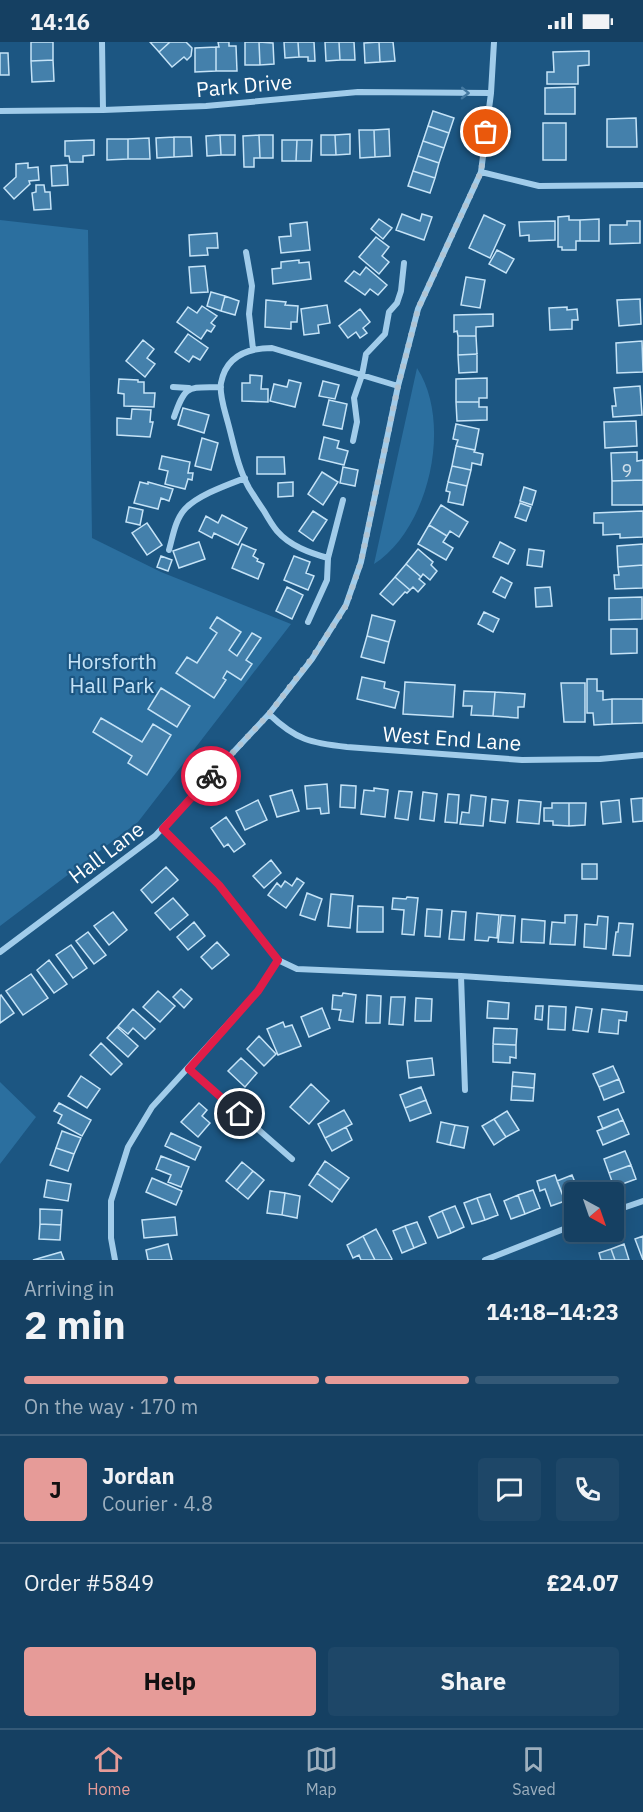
<!DOCTYPE html>
<meta charset="utf-8">
<style>
:root{--surface:#154062;--page:#1e4768;--text:#f1f3f6;--muted:#9dafbe;--line:#345977;--accent:#e69b98}
body{margin:0;font-family:"IBM Plex Sans",sans-serif;background:var(--page);color:var(--text);height:100vh;display:flex;flex-direction:column;font-size:22px;white-space:nowrap}
*{box-sizing:border-box;margin:0}
p{font-size:20px;color:var(--muted)}
.icon{flex:none;width:33px;height:33px;fill:none;stroke:currentColor;stroke-width:2;stroke-linecap:round;stroke-linejoin:round}
.map{position:relative;height:1218px;overflow:hidden}
.details{display:flex;flex-direction:column;background:var(--surface);flex:1}
.details>*{flex:none}
.needle{width:39px;rotate:140deg}
.controls{position:absolute;left:564px;top:1140px;display:grid;gap:12px}
.controls a{display:grid;place-items:center;width:60px;height:60px;border-radius:6px;background:var(--surface);box-shadow:0 6px 24px #0002,0 0 0 2px var(--line);font-size:30px}
.pin{position:absolute;display:grid;place-items:center;width:51px;height:51px;color:#fff;margin:-26px;border:3px solid #fff;border-radius:50%;box-shadow:0 2px 6px #0007}
.courier{position:absolute;display:grid;place-items:center;width:60px;height:60px;margin:-30px;border:4px solid #e11d48;border-radius:50%;background:#fff;color:#222;box-shadow:0 2px 8px #0007}
.head em{font-style:normal;font-weight:800}
.head div{display:flex;flex-direction:column-reverse}
.head{display:flex;align-items:center;justify-content:space-between;height:102px;padding:0 24px}
h1{font-size:39px;font-weight:800;line-height:45px}
.bar{display:grid;grid-template-columns:repeat(4,1fr);gap:9px 6px;align-content:center;height:72px;padding:0 24px}
.bar i{height:8px;border-radius:4px;background:var(--line)}
.bar .selected{background:var(--accent)}
.bar p{grid-column:span 4}
.line{display:flex;align-items:center;gap:15px;padding:0 24px;border-top:2px solid var(--line)}
.line div{flex:1}
.round{display:grid;place-items:center;flex:none;width:63px;height:63px;border-radius:6px;background:var(--page)}
.action{display:flex;gap:12px;margin-top:auto;padding:12px 24px}
.action a{flex:1;height:69px;border-radius:6px;background:var(--accent);color:#111;font-size:24px;font-weight:800;line-height:69px;text-align:center}
.action a+a{background:var(--page);color:var(--text)}
.status{display:flex;justify-content:space-between;align-items:center;height:42px;padding:0 30px;background:var(--surface);direction:ltr}
.status svg{height:16px;fill:currentColor}
.dock{display:flex;justify-content:space-around;align-items:center;height:84px;border-top:2px solid var(--line);background:var(--surface);font-size:16px;color:var(--muted)}
.dock a{display:grid;justify-items:center;gap:3px}
.dock .selected{color:var(--accent)}
.map>svg:first-child{display:block}
.green{fill:#2b6f9f}
.building{fill:#4480ab;stroke:#c5e3f7;stroke-width:1.5}
.lines{fill:none;stroke-linecap:round;stroke-linejoin:round}
.minor{stroke:#a1ccea;stroke-width:6}
.oneway{stroke:#4479a1}
.done{stroke:#b0c4d3;stroke-width:6;stroke-dasharray:0 10.8}
.route{stroke:#e11d48;stroke-width:8}
.labels{text-anchor:middle;dominant-baseline:central;stroke-width:4.5;stroke-linejoin:round;paint-order:stroke}
.number-label{font-size:18px;fill:#d0dfea}
.street-label{font-size:21px;fill:#fff;stroke:#1c5682}
.park-label{font-size:21px;fill:#c5e3f7;stroke:#1c5682}
</style>
<div class="status"><b>14:16</b><svg viewBox="0 0 49 12"><path d="M0 12V9h3v3zM5 12V6h3v6zM10 12V3h3v9zM15 12V0h3v12zM26 1h20v11H26zM47 4h2v5h-2z"/></svg></div>
<div class="map">
<svg width="643" height="1218" viewBox="0 0 643 1218">
<rect width="100%" height="100%" fill="#1c5682"/>
<path class="green" d="M0,178L88,188L92,496L161,530L291,582L138,780L0,884Z
M417,326C453,381 429,487 374,522Z
M0,1040L36,1075L0,1122Z"/>
<path class="building" d="M31,0H53V18L31,19Z
M150,0H170L159,10Z
M170,0H186L192,6L191,14L187,18L184,15L172,25L159,10Z
M218,0H229V4H236L237,29H216V5H219Z
M245,0H259L260,23H245Z
M259,0L273,1L274,22L260,23Z
M284,0H298L299,15L285,16Z
M298,0H314L315,19H308V15H299Z
M325,0H339L340,18L326,19Z
M339,0H354L355,18H340Z
M379,0H393L395,19L380,20Z
M379,0L380,20L365,21L364,1Z
M216,5V29L195,30V6Z
M589,9V23L578,24V42H547V30H554L553,10Z
M0,11H8L9,33H0Z
M53,18L54,39L32,40L31,19Z
M575,45V72H545V46Z
M433,69L454,76L449,91L428,84Z
M636,76L637,105H607V77Z
M543,81H566V118H543Z
M428,84L449,91L444,106L423,99Z
M389,87L390,114L375,115L374,88Z
M359,88H374L375,115L360,116Z
M350,92V112L336,113L335,93Z
M220,93H235V113H221Z
M220,93L221,113L207,114L206,94Z
M259,93H273V116H260Z
M259,93L260,116H254V125H244L243,94Z
M321,93H335L336,113H321Z
M174,95H191L192,114L174,115Z
M174,95V115L157,116L156,96Z
M149,96L150,117H128V97Z
M107,97H128V117L107,118Z
M94,98V113L83,114V120H70L69,114H65V99Z
M282,98H297L296,119H282Z
M297,98H312L311,119H296Z
M423,99L444,106L439,121L418,114Z
M418,114L439,121L435,136L413,129Z
M28,121V126L38,125L39,138L29,139L30,142L14,157L4,146L16,135V122Z
M67,123L68,143L52,144L51,124Z
M413,129L435,136L430,151L408,144Z
M36,143H44L45,150H50L51,167L34,168L32,151L36,150Z
M402,172L420,179L422,172L432,175L424,198L396,188Z
M484,173L505,183L490,216L469,206Z
M569,174V178H580V199H576V208H562V205H558V175Z
M379,177L392,186L383,197L371,187Z
M599,177V199H580V178Z
M555,179V198L529,199V193L520,194L519,180Z
M627,179H640V201L610,202V183H627Z
M307,180L310,208L281,211L279,195L291,194L290,182Z
M217,191L218,206H207L208,213L190,214L189,193Z
M376,195L389,205L382,214L389,220L379,232L359,215Z
M497,208L514,217L506,231L489,222Z
M299,218V221L309,220L311,237L273,242L272,227L281,226V220Z
M205,224L208,250L191,251L189,225Z
M366,225L387,243L378,253L370,247L365,253L345,239L354,229L360,233Z
M466,235L485,238L480,266L461,263Z
M211,250L225,254L221,269L207,264Z
M225,254L239,259L235,273L221,269Z
M640,257L641,282L619,284L617,258Z
M266,258L286,260L285,263L298,264L297,280H291V287L265,285Z
M327,263L330,281L318,283L319,291L304,293L301,267Z
M202,264L217,274L211,281L215,284L211,290L207,288L201,297L177,280L188,265L197,271Z
M567,265V268L577,267L578,278H572V287L550,288L549,266Z
M360,267L370,280L363,286L367,291L360,296L356,290L348,296L339,284Z
M493,272V284L476,285V294H458L457,289L454,290V273Z
M188,292L208,306L200,318L193,314L189,320L175,310Z
M458,294H476L477,312L458,313Z
M143,298L154,307L147,316L155,322L145,335L126,319Z
M642,299L643,330L617,331L616,301Z
M477,312V330L459,331L458,313Z
M250,333L262,334L261,347H268V360L242,359V341H250Z
M487,336V356H479V360H456V337Z
M119,337L138,338V340H144V351H155L154,365L124,364V352L118,351Z
M289,338L301,341L295,365L270,359L274,342L287,345Z
M323,339L339,343L335,357L319,354Z
M640,344L642,373L613,375L612,364H616L614,346Z
M329,358L347,362L342,387L323,383Z
M456,360H479V365H487V378L457,379Z
M183,366L209,373L204,391L178,383Z
M132,367L151,368L150,380H153L150,395L117,393V376L131,377Z
M636,379L637,404L605,406L604,380Z
M456,382L479,387L475,408L456,404L458,398L453,397Z
M324,395L339,399L337,406L348,409L344,423L319,417Z
M202,396L218,401L211,428L195,424Z
M456,404L475,408L474,410L483,412L481,423L472,421L471,428L452,424Z
M637,410V419L643,418V438L612,439L611,411Z
M162,414L190,420L188,431H193L192,438L188,437L185,447L165,442L168,429L159,427Z
M257,415H284L285,432H257Z
M452,424L471,428L467,444L448,440Z
M343,425L358,428L355,444L340,441Z
M322,430L338,440L323,463L308,452Z
M643,438V463H612V439Z
M140,440L148,442V440L173,447L169,459L161,456L158,467L134,461Z
M293,440V454L278,455V441Z
M448,440L467,444L463,463L448,460L450,450L446,449Z
M524,445L536,449L532,463L520,459Z
M520,461L531,465L526,479L515,475Z
M441,463L468,480L459,495L450,489L447,494L429,483Z
M129,465L143,468L140,483L126,480Z
M313,469L327,478L313,499L299,489Z
M643,469V495L620,496V492L603,493V481H594V471Z
M222,473L247,486L238,503L214,491L212,496L199,489L206,474L218,481Z
M147,481L162,503L147,513L132,491Z
M429,483L447,494L443,500L453,506L446,518L418,502Z
M199,500L205,517L179,526L173,509Z
M500,500L515,508L508,522L493,515Z
M242,502L256,508L253,514L258,517L257,519L264,522L258,537L232,526Z
M643,502V523L618,525L617,504Z
M418,507L433,520L431,523L437,529L430,538L423,532L421,535L406,522Z
M529,507L544,509L542,525L527,523Z
M161,514L172,518L168,529L157,525Z
M294,514L310,520L306,531L314,534L308,548L284,538Z
M406,522L421,535L419,537L425,542L418,550L413,545L410,548L395,535Z
M643,523V546L615,547L614,533H619L618,525Z
M395,535L410,548L407,551L405,550L393,563L380,552Z
M501,535L512,541L505,556L493,550Z
M287,545L303,553L292,577L276,569Z
M550,545L552,564L536,565L535,546Z
M642,555V577L609,578V556Z
M484,570L499,577L493,590L478,582Z
M372,573L395,579L389,600L367,594Z
M217,575L241,590L229,608L237,614L252,591L261,596L246,618L252,622L241,638L227,629L223,636L226,638L214,656L176,631L187,615L197,621L217,591L210,586Z
M611,587H637V611L611,612Z
M367,594L389,600L384,621L361,615Z
M362,635L385,640L384,646L399,650L395,666L357,657Z
M587,637H597V649H603V658L612,657V682L594,683L593,671H587Z
M405,640L455,643L453,675L403,672Z
M561,641H585V680H564Z
M161,646L190,664L177,685L148,667Z
M464,649L495,650L493,674L471,673L472,664H463Z
M495,650L525,652L524,665H518V676L493,674Z
M612,657H643V681L612,682Z
M101,676L142,700L153,682L171,693L147,733L128,721L132,714L93,690Z
M327,742L329,771L321,772L320,766L307,767L305,744Z
M341,743L356,744L355,766L340,765Z
M374,746L388,748L385,775L361,772L364,748L374,749Z
M292,748L299,769L277,775L270,754Z
M399,749L412,750L408,778L395,776Z
M423,750L437,752L434,779L420,777Z
M448,752L459,753L457,781L445,780Z
M471,753L486,755L483,784L460,782L462,770L469,771Z
M643,756V779L633,780L631,757Z
M492,757L508,759L505,781L490,779Z
M258,758L267,778L245,788L236,769Z
M519,758L541,760L539,782L517,780Z
M619,758L621,780L603,782L601,760Z
M552,761H569V784L553,783V779H544V766H552Z
M569,761H586L585,783L569,784Z
M226,775L245,802L234,810L228,802L224,805L211,786Z
M271,818L281,831L264,846L253,834Z
M582,822H597V837H582Z
M166,825L178,838L152,861L141,848Z
M297,836L304,841L286,866L268,853L277,841L281,845L285,839L292,844Z
M307,851L322,857L315,878L300,873Z
M331,852L353,854L350,886L328,884Z
M407,855L418,856L414,893L402,892L404,868L392,867L393,856L406,857Z
M173,856L188,873L170,888L155,871Z
M358,864L383,865V890H357Z
M427,867L442,868L440,895L425,894Z
M452,869L466,870L464,898L449,897Z
M113,870L127,888L109,903L94,884Z
M477,871L499,873L497,896L489,895L488,899L475,898Z
M501,873L515,874L513,901L498,900Z
M565,873H577L575,903L550,902L552,880L565,881Z
M598,874L608,875L606,907L584,905L585,882L597,883Z
M522,877L545,879L544,901L521,900Z
M194,880L205,894L188,908L177,895Z
M619,881L633,882L630,914L613,913L616,890H618Z
M88,890L106,913L94,922L76,899Z
M217,900L229,913L212,927L201,915Z
M71,903L87,926L73,936L56,913Z
M49,918L67,942L54,951L37,928Z
M31,932L48,956L23,973L6,949Z
M181,947L192,957L184,966L173,955Z
M158,949L175,964L160,980L143,965Z
M343,951L356,953L353,980L339,978L341,968L332,967L333,953L342,954Z
M1,953L14,971L0,981V954Z
M367,953L381,954L380,981H366Z
M391,955H405L403,983L389,982Z
M416,956L432,957L431,979H415Z
M488,959L509,961L508,977L487,976Z
M536,964H543L542,978L535,977Z
M549,964L566,965L565,988L548,987Z
M576,965L592,967L588,990L573,988Z
M322,966L330,986L309,995L301,975Z
M133,967L155,987L145,997L133,986L128,992L118,984Z
M602,967L627,970L626,979L619,978L618,992L599,990Z
M283,980L285,985L292,983L301,1004L278,1013L267,987Z
M117,985L138,1004L128,1015L107,996Z
M494,986L517,987L516,1003L493,1002Z
M259,994L276,1012L264,1024L247,1007Z
M101,1001L122,1022L111,1033L90,1013Z
M493,1002L516,1003V1016L510,1015V1021L493,1020Z
M241,1016L257,1031L245,1045L228,1029Z
M432,1016L434,1033L409,1036L407,1019Z
M613,1024L619,1037L599,1045L593,1032Z
M513,1030L535,1032L534,1046L512,1044Z
M81,1034L100,1047L87,1066L68,1054Z
M619,1037L624,1050L604,1058L599,1045Z
M311,1042L329,1059L309,1082L290,1065Z
M512,1044L534,1046L533,1059L511,1058Z
M421,1045L426,1058L405,1066L400,1053Z
M426,1058L431,1071L410,1079L405,1066Z
M59,1061L91,1078L82,1094L58,1081L62,1073L54,1069Z
M199,1061L207,1068L202,1074L210,1081L198,1095L181,1080Z
M618,1067L623,1078L603,1087L598,1075Z
M344,1068L352,1082L325,1096L318,1082Z
M507,1069L519,1088L506,1095L494,1077Z
M494,1077L506,1095L494,1103L482,1084Z
M623,1078L629,1092L603,1103L597,1089Z
M441,1080L455,1083L450,1103L437,1100Z
M455,1083L468,1085L464,1106L450,1103Z
M346,1085L352,1098L332,1109L325,1096Z
M62,1089L81,1096L74,1112L56,1106Z
M171,1091L201,1105L195,1118L165,1104Z
M56,1106L74,1112L68,1129L50,1123Z
M625,1109L631,1123L609,1131L604,1117Z
M161,1114L189,1125L181,1145L168,1140L171,1133L156,1127Z
M325,1119L349,1136L340,1148L317,1131Z
M242,1120L253,1129L237,1148L226,1139Z
M631,1123L636,1137L614,1145L609,1131Z
M253,1129L264,1138L248,1157L237,1148Z
M317,1131L340,1148L332,1160L309,1143Z
M555,1133L565,1159L551,1164L545,1147L540,1149L537,1139Z
M572,1133L579,1150H574V1156L565,1159L557,1139Z
M152,1136L182,1149L176,1163L146,1150Z
M47,1138L71,1142L68,1159L44,1155Z
M533,1148L540,1166L525,1172L518,1153Z
M270,1149L285,1151L282,1173L267,1171Z
M285,1151L300,1154L297,1176L282,1173Z
M490,1152L498,1173L485,1178L477,1156Z
M518,1153L525,1172L511,1177L504,1159Z
M477,1156L485,1178L472,1182L464,1161Z
M455,1164L464,1185L451,1191L442,1169Z
M40,1167L62,1168L61,1183L40,1182Z
M442,1169L451,1191L438,1196L429,1175Z
M175,1175L177,1193L144,1196L142,1178Z
M417,1180L426,1201L414,1206L405,1184Z
M40,1182L61,1183L60,1198L39,1197Z
M405,1184L414,1206L402,1211L393,1189Z
M376,1187L392,1217L391,1218H375L363,1194Z
M363,1194L375,1218H361L359,1213L353,1216L347,1203Z
M643,1194V1218L635,1197Z
M168,1202L172,1218H148L146,1208Z
M624,1202L629,1218H615L611,1207Z
M611,1207L615,1218H601L599,1211Z
M61,1210L64,1218H33Z"/>
<g class="lines">
<path class="minor" d="M102,0L103,68
M0,69L103,68L206,64L358,50L491,51
M481,130L539,144L643,143
M246,210L252,244L249,272L253,307
M173,345L189,346
M174,375C186,341 188,346 221,345
M353,399L357,380L354,356L362,333L366,312L385,292L389,270L397,261L401,249L404,221
M169,508C173,494 175,478 185,467C198,453 227,443 245,436
M328,516C310,511 290,504 277,489C272,483 268,476 264,469C259,462 254,454 249,446C238,426 234,403 228,381C225,369 219,353 221,341C226,314 248,306 272,306L398,344
M308,580L327,538L328,516L343,458
M269,672C296,698 311,701 347,705L522,718L600,717L643,713
M163,787L219,843L278,918L297,927L461,934L643,946
M0,910L155,794L269,672L312,617L346,563L361,520L398,344L418,267L481,130L491,51L494,0
M461,934L465,1048
M189,1027L292,1117
M614,1169L643,1159
M115,1218L111,1196V1159L128,1105L152,1065L258,949L278,918
M485,1218L574,1183"/>
</g>
<defs><path id="oneway-chevron" d="M-2-3.5L2.5 0L-2 3.5" fill="none" stroke-width="1.6" stroke-linecap="round" stroke-linejoin="round" transform="scale(1.5)"/></defs>
<use class="oneway" href="#oneway-chevron" transform="translate(465 51) rotate(1)"/>
<g class="lines">
<path class="done" d="M211,734L269,672L312,616L346,564L361,520L398,344L418,267L481,130L486,90"/>
<path class="route" d="M211,734L163,787L219,843L278,918L258,949L189,1027L240,1072"/>
</g>
<g class="labels">
<g class="number-label">
<text x="627" y="428">9</text>
</g>
<g class="street-label">
<text transform="translate(244 43) rotate(-5)">Park Drive</text>
<text transform="translate(452 696) rotate(4)">West End Lane</text>
<text transform="translate(106 810) rotate(-37)">Hall Lane</text>
</g>
<g class="park-label">
<text x="112" y="619">Horsforth<tspan x="112" dy="24">Hall Park</tspan></text>
</g>
</g>
</svg>
<div class="controls">
<a><svg class="needle" viewBox="-14 -14 28 28"><path d="M0-13l5 13h-10z" fill="#e53935"/><path d="M0 13l5-13h-10z" fill="#9dafbe"/></svg></a>
</div>
<div class="pin" style="left:486px;top:90px;background:#ea580c"><svg class="icon" aria-label="bag" viewBox="0 0 24 24"><path d="M5 8h14l-1 12H6zM9 8a3 3 0 0 1 6 0"/></svg></div>
<div class="pin" style="left:240px;top:1072px;background:#1f2937"><svg class="icon" aria-label="home" viewBox="0 0 24 24"><path d="M3 11l9-7 9 7M6 9v11h12V9"/></svg></div>
<div class="courier" style="left:211px;top:734px"><svg class="icon" aria-label="bike" viewBox="0 0 24 24"><circle cx="6" cy="16" r="4"/><circle cx="18" cy="16" r="4"/><path d="M6 16l4-8h5l3 8M10 8l3 8H6M13 5h3"/></svg></div>
</div>
<section class="details">
<div class="head"><div><h1>2 min</h1><p>Arriving in</p></div><em>14:18–14:23</em></div>
<div class="bar"><i class="selected"></i><i class="selected"></i><i class="selected"></i><i></i><p>On the way · 170 m</p></div>
<div class="line" style="height:108px"><b class="round" style="background:var(--accent);color:#111">J</b><div><b>Jordan</b><p>Courier · 4.8</p></div><a class="round"><svg class="icon" aria-label="chat" viewBox="0 0 24 24"><path d="M4 5h16v11H9l-5 4z"/></svg></a><a class="round"><svg class="icon" aria-label="phone" viewBox="0 0 24 24"><path d="M5 4h4l2 5-3 2q2 4 5 5l2-3 5 2v4C11 20 4 13 5 4z"/></svg></a></div>
<div class="line" style="height:78px"><div>Order #5849</div><b>£24.07</b></div>
<div class="action"><a>Help</a><a>Share</a></div>
</section>
<nav class="dock">
<a class="selected"><svg class="icon" aria-label="home" viewBox="0 0 24 24"><path d="M3 11l9-7 9 7M6 9v11h12V9"/></svg>Home</a>
<a><svg class="icon" aria-label="map" viewBox="0 0 24 24"><path d="M3 6l6-2 6 2 6-2v14l-6 2-6-2-6 2zM9 4v14M15 6v14"/></svg>Map</a>
<a><svg class="icon" aria-label="saved" viewBox="0 0 24 24"><path d="M7 4h10v16l-5-4-5 4z"/></svg>Saved</a>
</nav>
